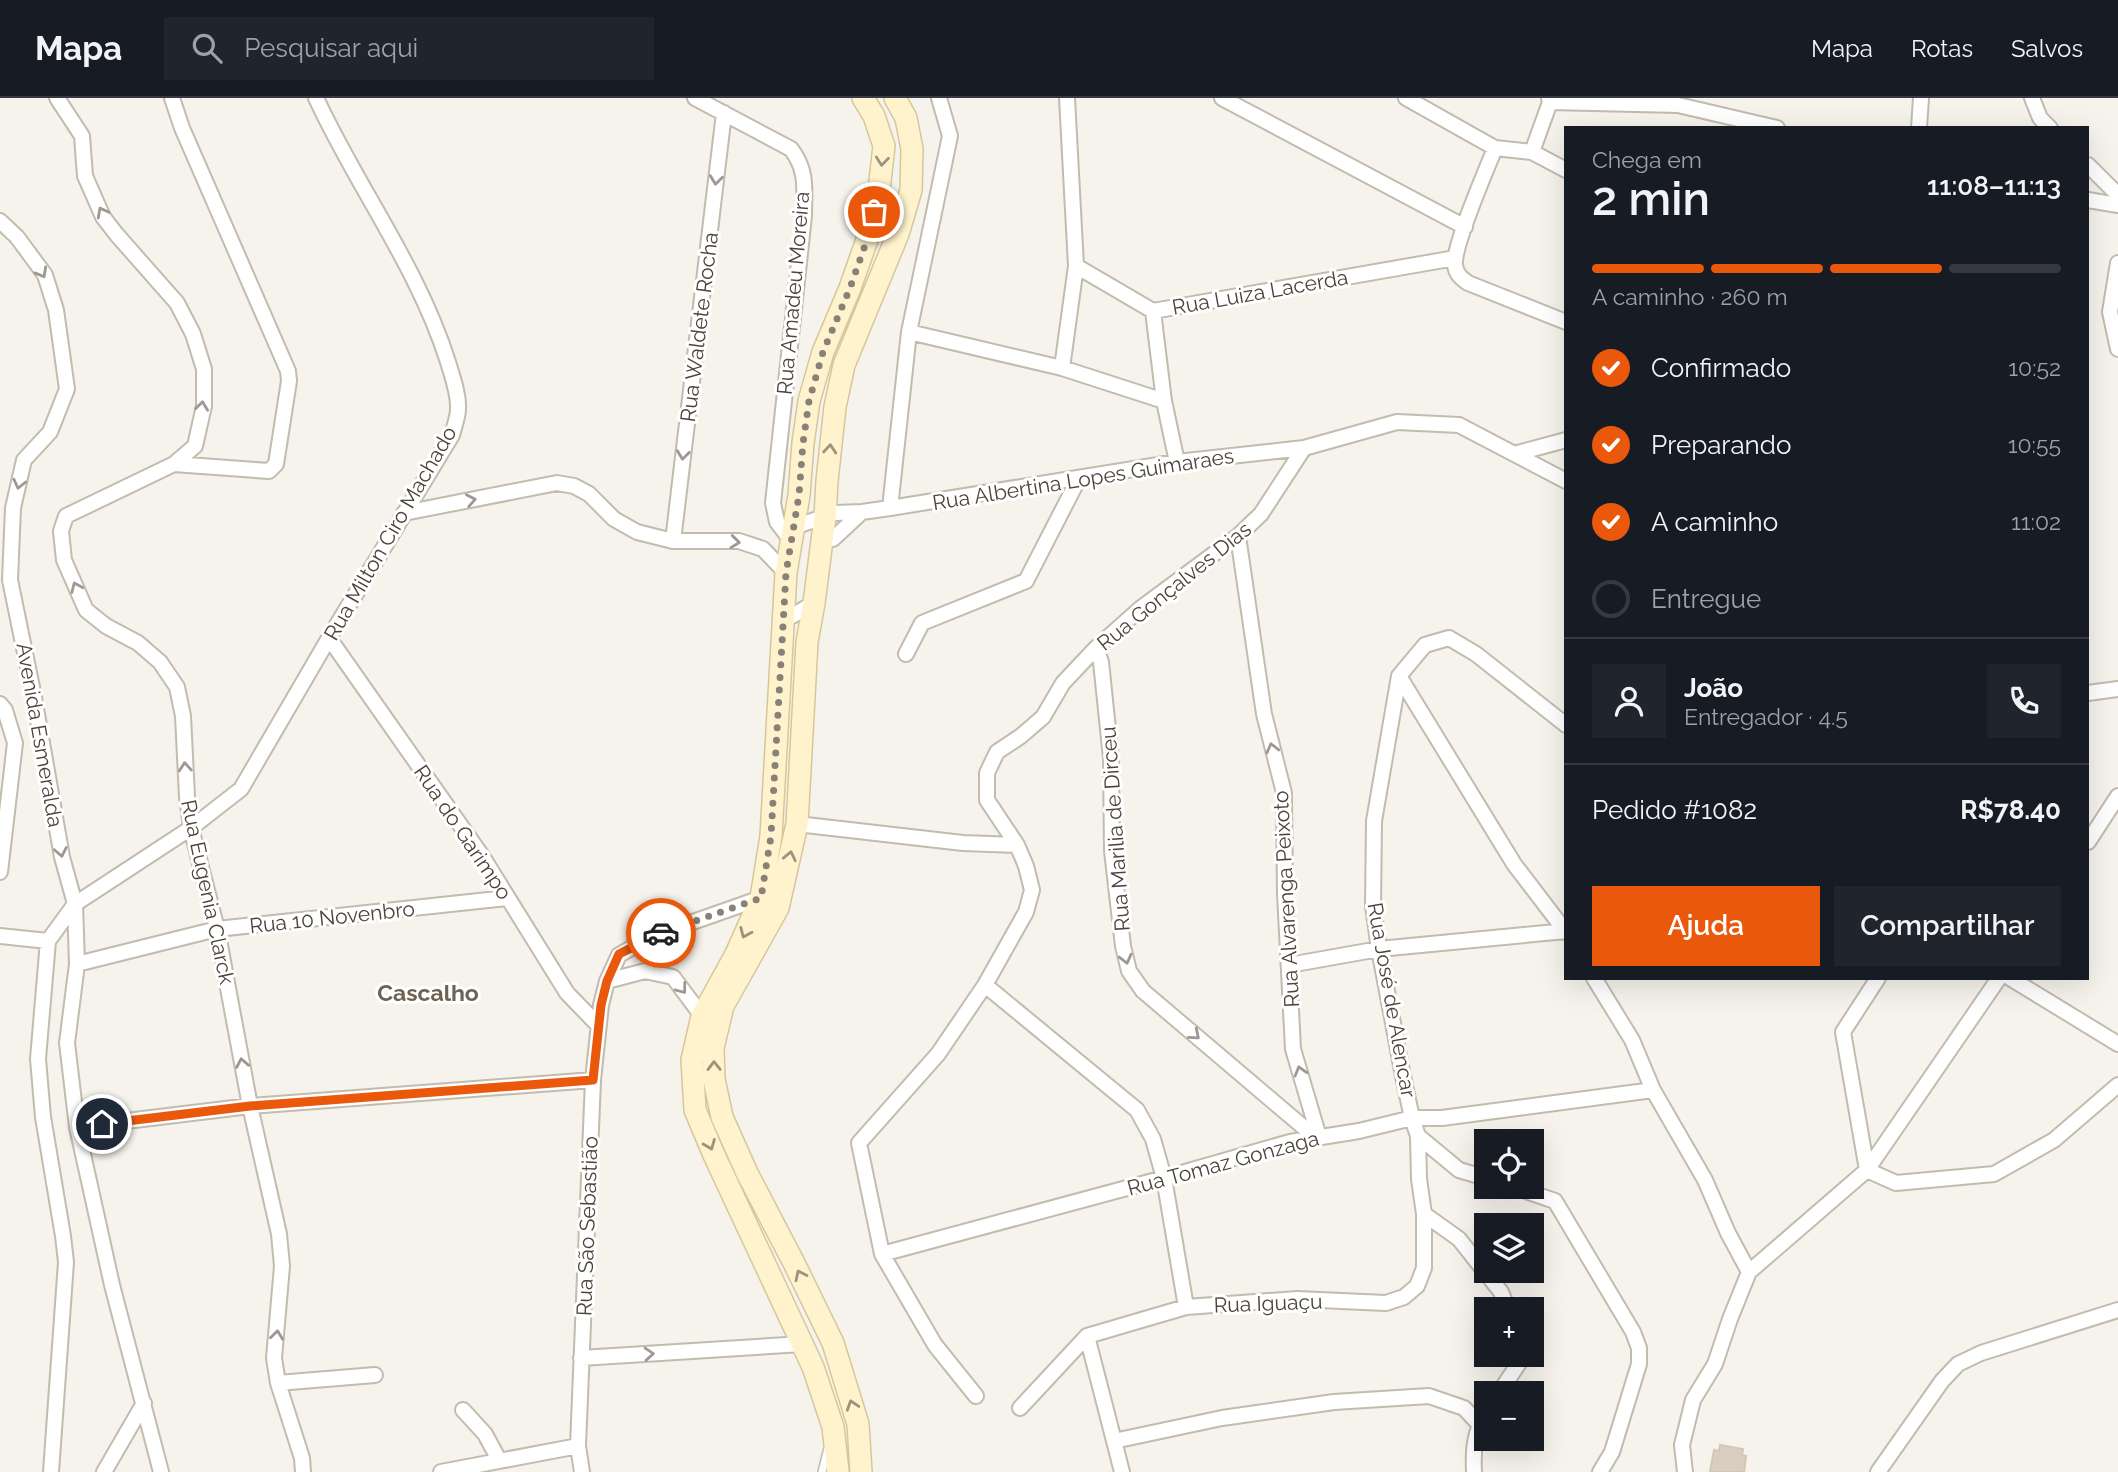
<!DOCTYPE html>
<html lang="pt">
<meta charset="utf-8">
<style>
:root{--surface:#171b24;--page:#20242c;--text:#f1f3f6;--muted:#9ea1a6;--line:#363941;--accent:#ea580c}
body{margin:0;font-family:Raleway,sans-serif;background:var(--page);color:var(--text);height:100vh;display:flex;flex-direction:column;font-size:26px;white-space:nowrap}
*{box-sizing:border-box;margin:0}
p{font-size:23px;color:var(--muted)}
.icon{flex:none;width:38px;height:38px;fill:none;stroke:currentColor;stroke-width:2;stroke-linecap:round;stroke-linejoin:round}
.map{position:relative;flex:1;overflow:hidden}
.panel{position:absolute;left:1564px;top:28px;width:525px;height:854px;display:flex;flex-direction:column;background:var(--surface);border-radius:0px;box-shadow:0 7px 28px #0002}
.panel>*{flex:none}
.controls{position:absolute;left:1474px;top:1031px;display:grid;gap:14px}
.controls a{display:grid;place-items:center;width:70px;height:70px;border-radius:0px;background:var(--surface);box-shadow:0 7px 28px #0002;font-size:35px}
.pin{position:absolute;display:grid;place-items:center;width:60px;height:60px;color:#fff;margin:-30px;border:4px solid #fff;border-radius:50%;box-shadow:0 2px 7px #0007}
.courier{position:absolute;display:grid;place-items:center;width:70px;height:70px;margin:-35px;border:5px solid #ea580c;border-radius:50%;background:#fff;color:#222;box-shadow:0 2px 9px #0007}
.summary em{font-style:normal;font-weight:600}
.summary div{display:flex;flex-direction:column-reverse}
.summary{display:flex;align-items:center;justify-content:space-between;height:119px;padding:0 28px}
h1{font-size:46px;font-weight:600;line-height:52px}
.bar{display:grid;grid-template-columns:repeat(4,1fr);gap:10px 7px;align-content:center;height:84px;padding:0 28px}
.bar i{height:9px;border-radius:5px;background:var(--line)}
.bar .active{background:var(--accent)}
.bar p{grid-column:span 4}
.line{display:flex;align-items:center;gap:18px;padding:0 28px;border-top:2px solid var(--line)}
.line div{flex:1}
.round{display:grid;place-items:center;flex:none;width:74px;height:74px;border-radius:0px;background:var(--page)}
ol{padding:0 28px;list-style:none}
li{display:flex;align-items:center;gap:21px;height:77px}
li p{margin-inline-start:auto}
li .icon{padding:7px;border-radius:50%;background:var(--accent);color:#fff;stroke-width:4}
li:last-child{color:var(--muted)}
li i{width:38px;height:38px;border:4px solid var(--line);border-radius:50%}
.button{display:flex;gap:14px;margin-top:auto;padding:14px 28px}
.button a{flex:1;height:80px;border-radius:0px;background:var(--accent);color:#fff;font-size:28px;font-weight:600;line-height:80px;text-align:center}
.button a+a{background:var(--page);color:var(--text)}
header{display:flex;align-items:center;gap:42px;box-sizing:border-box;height:98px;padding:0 35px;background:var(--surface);border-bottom:2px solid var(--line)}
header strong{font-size:33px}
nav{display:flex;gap:38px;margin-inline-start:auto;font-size:24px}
.search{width:490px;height:63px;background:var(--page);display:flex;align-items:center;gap:18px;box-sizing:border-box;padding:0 24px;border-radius:0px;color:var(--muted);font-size:26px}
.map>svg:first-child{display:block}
.building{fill:#d8cfc1;stroke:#d3c7b4;stroke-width:2}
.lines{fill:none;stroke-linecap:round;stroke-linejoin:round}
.lane-casing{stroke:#c2bbae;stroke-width:10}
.street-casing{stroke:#c2bbae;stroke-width:18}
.secondary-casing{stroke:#d6c79b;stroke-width:24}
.lane{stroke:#fff;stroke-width:7}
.street{stroke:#fff;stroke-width:14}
.secondary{stroke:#fff3cd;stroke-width:21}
.oneway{stroke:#9c937c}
.oneway2{stroke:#9c9892}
.done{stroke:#878178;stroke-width:7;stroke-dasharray:0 12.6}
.route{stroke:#ea580c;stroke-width:9}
.labels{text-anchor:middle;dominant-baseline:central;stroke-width:6;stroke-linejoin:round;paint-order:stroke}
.street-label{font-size:21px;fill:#4b4439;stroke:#fff}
.neighbourhood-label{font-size:23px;font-weight:bold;fill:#6e6250;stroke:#fff}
</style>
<header>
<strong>Mapa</strong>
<div class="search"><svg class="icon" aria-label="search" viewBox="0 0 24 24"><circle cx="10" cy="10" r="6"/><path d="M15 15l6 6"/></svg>Pesquisar aqui</div>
<nav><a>Mapa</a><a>Rotas</a><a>Salvos</a></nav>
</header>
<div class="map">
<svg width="2118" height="1374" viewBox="0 0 2118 1374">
<rect width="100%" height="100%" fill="#f6f3ec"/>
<path class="building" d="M1720,1347L1743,1351L1742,1357L1746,1358L1744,1374H1710L1714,1352L1719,1353Z"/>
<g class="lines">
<g class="lane-casing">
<path id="lane" d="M822,1374L828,1350"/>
</g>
<g class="street-casing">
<path id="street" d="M57,0L82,38L85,78L103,119L117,137L177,205L193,236L204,271V308L195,348L174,366L66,418L61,433L64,462L86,512L106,528L138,545L160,564L177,589L183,618L187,699L191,730L217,831L250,1008L279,1136L282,1168L274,1260L278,1285L302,1360L303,1374
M172,0L182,30L288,273L289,283L276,366L269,373L174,366
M695,0L791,51C808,73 804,92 804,118L773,405L777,424L793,445
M1222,0L1465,129
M1406,0L1495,50L1532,54L1550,4L1549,0
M2032,0L2040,20L2050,30
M1550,4L1678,7L1777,30
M1919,30L1921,0
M1495,50C1486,73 1453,148 1455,167C1456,176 1461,180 1468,185L1566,224
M1532,54L1566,72
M2088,67L2118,97
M2088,102L2118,107
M0,123L17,139L45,177L56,212L67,291L50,334L24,362L13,410L10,482L34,599L62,759L75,806L77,866L67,945L77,1029L112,1187L161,1374
M2118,165L2110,214L2118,251
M1076,168L1153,213L1455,160
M1153,213L1164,303
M909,234L1062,270L1164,303L1177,364
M1062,270L1076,168L1067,0
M1514,356L1566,342
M890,410L909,234L950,38L939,0
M404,415L557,385L574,388L589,396L614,421L637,434L673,443H739L763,451L786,475
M794,429L835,415L862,414L890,410L1177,364L1304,350L1397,324L1459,327L1566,383
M1238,438L1264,616L1284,695L1285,796L1293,951L1319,1039
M833,441L862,414
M673,443L724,15
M784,519L792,518L814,505L816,500
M329,540L482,758L567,895L597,926
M1096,550L1101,564L1111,660L1112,753L1123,848L1129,873L1143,893L1315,1039
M906,556L922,525L1026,483L1079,380
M1399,578L1514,766L1566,834
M2088,595L2118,591
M0,606L5,612L15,645L0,774
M797,726L963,745L1017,747
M2088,744L2118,698
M0,838L48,843
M77,866L217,831L507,800
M1289,867L1379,851L1566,833
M1594,880L1632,942L1653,992L1705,1082L1728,1135L1749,1174
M2010,880L2118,946
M607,883L645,873L673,879L702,918
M985,887L1137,1012L1153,1041L1164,1080L1186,1209
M77,1029L250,1008L593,982
M1418,1038L1459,1072L1486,1080
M1867,1072L1896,1085L1994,1076L2054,1042L2118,987
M1867,1072L1843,934L1878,880
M1511,1088L1555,1103L1633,1234L1639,1250V1266L1612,1354L1600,1374
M1424,1116L1459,1141L1501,1194L1508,1211
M882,1156L1164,1080L1290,1044L1359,1033L1412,1020H1442L1653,992
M1087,1238L1186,1209L1297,1201L1386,1205L1404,1199L1417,1188L1424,1170V1116L1419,1081L1418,1038L1412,1020L1403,978L1379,851L1373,808L1374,723L1399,578L1425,547L1449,540L1476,556L1566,627
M1087,1238L1122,1374
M581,1260L803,1246
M278,1285L375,1277
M1499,1295L1521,1262V1256
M976,1298L935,1247L882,1156L859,1045L938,956L985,887L1026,814L1032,792L1026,768L1017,747L987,702V675L997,654L1021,638L1043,619L1063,585L1096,550L1141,510L1238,438L1261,416L1304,350
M1020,1310L1087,1238
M463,1312L485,1336L499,1362
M1114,1343L1222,1320L1334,1304L1429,1298L1464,1310L1479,1326
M51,1374L66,1164L63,1138L43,1019L38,961L48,843L75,806L191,730L241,691L329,540L452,337C454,329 458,319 458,311C459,296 452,278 448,264C418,169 357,89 316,0
M104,1374L144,1305
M441,1374L578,1348
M582,1374L578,1348L593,982L601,907L607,883L619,857L653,838L761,800
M1474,1374C1473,1353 1474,1334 1486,1316
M1685,1374L1682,1347L1693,1302L1715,1266L1730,1221L1749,1174L1867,1072L1999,880
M1878,1374L1942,1283L1958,1266L1981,1255L2118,1212"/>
</g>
<g class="secondary-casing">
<path id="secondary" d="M838,1374L833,1329L813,1269L714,1057L695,1012L692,962L702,918L736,856L761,800L771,738L786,475L799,397L803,345L809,303L823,254L850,190L869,136L879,92L884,48L874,18L863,0
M861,1374L858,1326L833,1245L794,1165L747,1075L722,1019L714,981L713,950L723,908L778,810L797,726L807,544L814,505L825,419L827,383L835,309L844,267L898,136L911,92L912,51L906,20L895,0"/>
</g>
<use href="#lane" class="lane"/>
<use href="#street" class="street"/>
<use href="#secondary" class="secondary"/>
</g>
<defs><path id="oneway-chevron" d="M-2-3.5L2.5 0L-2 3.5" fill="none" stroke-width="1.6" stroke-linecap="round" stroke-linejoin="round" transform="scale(1.75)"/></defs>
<g class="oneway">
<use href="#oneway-chevron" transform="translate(882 63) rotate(96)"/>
<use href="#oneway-chevron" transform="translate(830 351) rotate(-85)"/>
<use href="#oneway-chevron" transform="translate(790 758) rotate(-78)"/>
<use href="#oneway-chevron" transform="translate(745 835) rotate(114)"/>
<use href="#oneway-chevron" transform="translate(714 968) rotate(-91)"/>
<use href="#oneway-chevron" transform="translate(710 1047) rotate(68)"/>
<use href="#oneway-chevron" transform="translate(800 1177) rotate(-116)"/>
<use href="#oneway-chevron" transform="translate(852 1307) rotate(-108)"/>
</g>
<g class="oneway2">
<use href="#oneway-chevron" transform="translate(716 82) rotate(97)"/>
<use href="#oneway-chevron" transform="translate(102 114) rotate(-118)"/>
<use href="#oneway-chevron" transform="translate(42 175) rotate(61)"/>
<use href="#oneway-chevron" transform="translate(202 308) rotate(-83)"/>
<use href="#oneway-chevron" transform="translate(683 357) rotate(97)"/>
<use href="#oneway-chevron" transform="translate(19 386) rotate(103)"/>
<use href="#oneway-chevron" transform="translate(471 402) rotate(-11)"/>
<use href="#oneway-chevron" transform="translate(735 444) rotate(7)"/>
<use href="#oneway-chevron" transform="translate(76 489) rotate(-114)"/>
<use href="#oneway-chevron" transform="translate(1272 650) rotate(-104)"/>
<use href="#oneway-chevron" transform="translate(185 669) rotate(-94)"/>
<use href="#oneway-chevron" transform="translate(61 754) rotate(79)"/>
<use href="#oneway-chevron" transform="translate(1126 861) rotate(76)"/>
<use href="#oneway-chevron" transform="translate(682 891) rotate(53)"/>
<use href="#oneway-chevron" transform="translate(1195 937) rotate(40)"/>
<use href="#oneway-chevron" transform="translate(242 965) rotate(-100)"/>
<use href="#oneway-chevron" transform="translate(1300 973) rotate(-106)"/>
<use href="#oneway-chevron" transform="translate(277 1237) rotate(-83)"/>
<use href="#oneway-chevron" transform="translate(649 1256) rotate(-4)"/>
</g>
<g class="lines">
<path class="done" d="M661,835L761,800L771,738L786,475L799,397L803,345L809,303L823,254L850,190L869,136L874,114"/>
<path class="route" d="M102,1026L250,1008L593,982L601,907L607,883L619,856L661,835"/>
</g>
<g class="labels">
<g class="street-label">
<text transform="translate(1260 194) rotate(-10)">Rua Luiza Lacerda</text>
<text transform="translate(793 195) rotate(-85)">Rua Amadeu Moreira</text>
<text transform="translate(699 229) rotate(-83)">Rua Waldete Rocha</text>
<text transform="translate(1083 381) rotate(-9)">Rua Albertina Lopes Guimaraes</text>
<text transform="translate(390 435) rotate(-60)">Rua Milton Ciro Machado</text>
<text transform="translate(1174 488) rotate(-39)">Rua Gonçalves Dias</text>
<text transform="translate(40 637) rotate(80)">Avenida Esmeralda</text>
<text transform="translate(1115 731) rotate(-94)">Rua Marilia de Dirceu</text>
<text transform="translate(463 734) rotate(56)">Rua do Garimpo</text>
<text transform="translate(208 794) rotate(78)">Rua Eugenia Clarck</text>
<text transform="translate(1286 801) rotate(-93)">Rua Alvarenga Peixoto</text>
<text transform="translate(332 819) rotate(-6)">Rua 10 Novenbro</text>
<text transform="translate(1392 902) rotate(80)">Rua José de Alencar</text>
<text transform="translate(1223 1065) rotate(-15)">Rua Tomaz Gonzaga</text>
<text transform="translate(587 1128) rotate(-88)">Rua São Sebastião</text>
<text transform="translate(1268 1205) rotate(-2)">Rua Iguaçu</text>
</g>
<g class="neighbourhood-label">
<text x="428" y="894">Cascalho</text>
</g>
</g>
</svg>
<div class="controls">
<a><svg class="icon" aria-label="locate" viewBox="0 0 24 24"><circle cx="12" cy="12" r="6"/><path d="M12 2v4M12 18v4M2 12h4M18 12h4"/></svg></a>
<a><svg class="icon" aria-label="layers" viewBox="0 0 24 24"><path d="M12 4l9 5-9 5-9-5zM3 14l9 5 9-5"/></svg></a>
<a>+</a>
<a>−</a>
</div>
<div class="pin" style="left:874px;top:114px;background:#ea580c"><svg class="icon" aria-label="bag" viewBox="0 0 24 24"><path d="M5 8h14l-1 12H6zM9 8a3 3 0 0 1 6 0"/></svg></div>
<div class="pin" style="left:102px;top:1026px;background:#1f2937"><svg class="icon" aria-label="home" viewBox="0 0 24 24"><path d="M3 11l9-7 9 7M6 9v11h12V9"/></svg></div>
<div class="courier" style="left:661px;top:835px"><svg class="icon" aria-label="car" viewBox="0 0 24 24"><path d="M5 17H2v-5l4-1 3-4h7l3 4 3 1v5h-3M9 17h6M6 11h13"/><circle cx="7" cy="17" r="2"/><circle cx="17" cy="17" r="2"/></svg></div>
<section class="panel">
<div class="summary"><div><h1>2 min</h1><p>Chega em</p></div><em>11:08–11:13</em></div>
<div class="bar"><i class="active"></i><i class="active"></i><i class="active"></i><i></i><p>A caminho · 260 m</p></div>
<ol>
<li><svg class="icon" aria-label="check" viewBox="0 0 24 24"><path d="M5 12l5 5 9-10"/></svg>Confirmado<p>10:52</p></li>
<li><svg class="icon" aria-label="check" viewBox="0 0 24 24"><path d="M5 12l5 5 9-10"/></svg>Preparando<p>10:55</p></li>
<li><svg class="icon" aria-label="check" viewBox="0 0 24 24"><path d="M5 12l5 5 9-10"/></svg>A caminho<p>11:02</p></li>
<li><i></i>Entregue</li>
</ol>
<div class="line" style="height:126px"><a class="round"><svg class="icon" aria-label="person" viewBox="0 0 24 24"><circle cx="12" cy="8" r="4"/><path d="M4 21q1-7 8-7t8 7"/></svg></a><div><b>João</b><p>Entregador · 4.5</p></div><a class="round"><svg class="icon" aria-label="phone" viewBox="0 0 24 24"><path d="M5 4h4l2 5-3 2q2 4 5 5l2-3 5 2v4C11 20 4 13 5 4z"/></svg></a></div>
<div class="line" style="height:91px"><div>Pedido #1082</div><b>R$78.40</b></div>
<div class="button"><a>Ajuda</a><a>Compartilhar</a></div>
</section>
</div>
